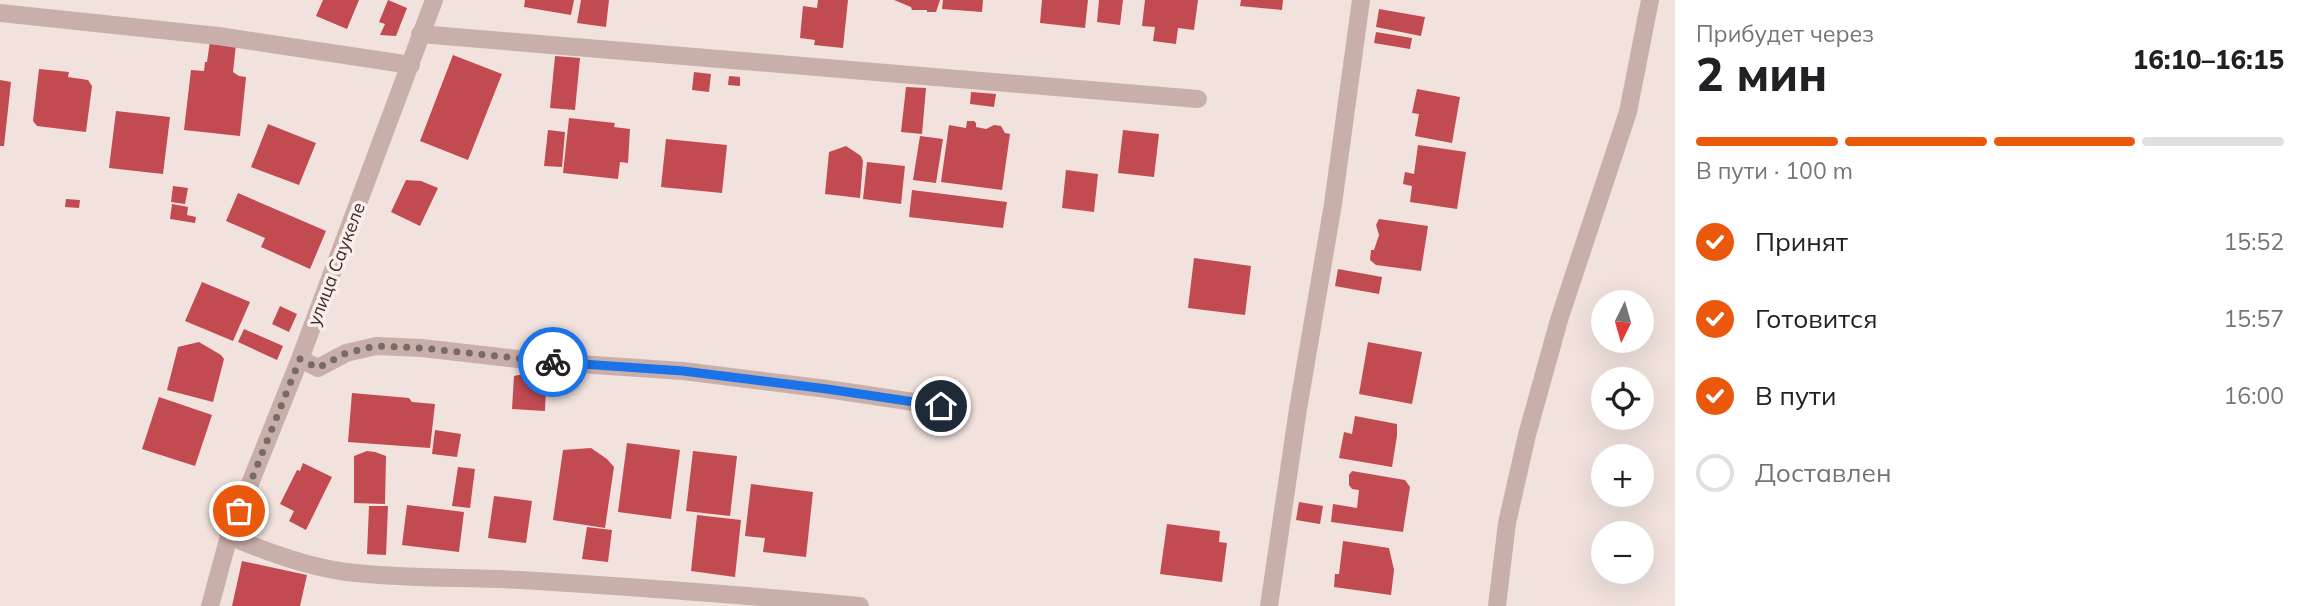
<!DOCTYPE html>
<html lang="ru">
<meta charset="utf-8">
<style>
:root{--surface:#fff;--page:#f6f6f6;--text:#202124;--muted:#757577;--line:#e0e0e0;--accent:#ea580c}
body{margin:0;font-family:Mulish,sans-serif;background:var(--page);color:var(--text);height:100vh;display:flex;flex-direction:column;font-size:26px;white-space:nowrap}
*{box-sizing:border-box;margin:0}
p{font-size:23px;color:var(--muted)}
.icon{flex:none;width:38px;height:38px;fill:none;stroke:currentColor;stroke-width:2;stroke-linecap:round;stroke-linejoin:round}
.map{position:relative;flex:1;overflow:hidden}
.sheet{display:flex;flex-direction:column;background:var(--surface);width:630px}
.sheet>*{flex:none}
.needle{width:46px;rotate:185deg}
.fabs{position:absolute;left:1591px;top:290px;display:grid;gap:14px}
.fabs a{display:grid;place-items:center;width:63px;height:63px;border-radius:50%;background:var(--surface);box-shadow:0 7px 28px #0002;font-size:35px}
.pin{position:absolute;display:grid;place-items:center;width:60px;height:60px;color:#fff;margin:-30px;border:4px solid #fff;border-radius:50%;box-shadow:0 2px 7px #0007}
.courier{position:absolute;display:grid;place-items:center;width:70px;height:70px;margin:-35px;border:5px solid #1a73e8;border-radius:50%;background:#fff;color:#222;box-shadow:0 2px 9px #0007}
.headline em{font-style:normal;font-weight:800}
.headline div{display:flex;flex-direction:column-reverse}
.headline{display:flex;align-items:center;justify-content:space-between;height:119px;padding:0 21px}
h1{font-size:46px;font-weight:800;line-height:52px}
.bar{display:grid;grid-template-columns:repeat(4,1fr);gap:10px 7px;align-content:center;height:84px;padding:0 21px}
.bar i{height:9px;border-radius:5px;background:var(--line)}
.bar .active{background:var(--accent)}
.bar p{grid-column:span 4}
ol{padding:0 21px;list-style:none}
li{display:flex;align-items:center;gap:21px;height:77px}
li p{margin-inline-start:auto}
li .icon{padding:7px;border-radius:50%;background:var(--accent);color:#fff;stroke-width:4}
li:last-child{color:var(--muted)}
li i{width:38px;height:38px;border:4px solid var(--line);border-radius:50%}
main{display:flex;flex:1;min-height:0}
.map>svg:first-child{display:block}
.building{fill:#c14b51}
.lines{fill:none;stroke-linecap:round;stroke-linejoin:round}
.minor{stroke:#c9afaa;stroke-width:18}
.done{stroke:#786a68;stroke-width:7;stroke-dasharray:0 12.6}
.route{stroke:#1a73e8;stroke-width:9}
.labels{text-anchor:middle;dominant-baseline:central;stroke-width:7;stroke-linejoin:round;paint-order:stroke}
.street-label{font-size:18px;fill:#372929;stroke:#f9eeea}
</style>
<main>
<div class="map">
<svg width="1675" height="606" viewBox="0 0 1675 606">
<rect width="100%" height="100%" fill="#f1e2dd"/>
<path class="building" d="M323,0H359L347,29L316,16Z
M388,0L407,8L396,36L380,35L385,24L379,22Z
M525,0H574L571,15L524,7Z
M581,0H609L606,27L577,23Z
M818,0H848L843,48L814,45L815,40L800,38L803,6L817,8Z
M894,0H940L936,12H927V10H912L911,7Z
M943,0H983L982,12L942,9Z
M1042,0H1088L1085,28L1040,23Z
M1099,0H1123L1120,25L1097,22Z
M1145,0H1198L1194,30L1178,28L1176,44L1153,41L1155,27L1142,26Z
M1241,0H1283L1282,10L1240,6Z
M1379,9L1425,17L1421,36L1376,27Z
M1376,32L1412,38L1410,49L1374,43Z
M210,41L236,44L233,72L239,76L246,77L240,136L184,130L191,70L204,71L205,62H207Z
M453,55L502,74L468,160L420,141Z
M555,56L580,58L575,110L550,108Z
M39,69L69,72L68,77L88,80L92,86L86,132L37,126L33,121Z
M694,72L711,74L709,92L692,90Z
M729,76L740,77V86L728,85Z
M0,80L11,82L4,146H0Z
M906,87L926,88L922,134L901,132Z
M1417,89L1460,97L1452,143L1415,136L1419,114L1412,113Z
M971,92L996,94L994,107L970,104Z
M116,111L170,117L163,174L109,168Z
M569,118L615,123L614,127L630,129L628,163L620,162L618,179L563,173Z
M967,121H974L976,123V127L986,129L994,125L1001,126L1005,133L1010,134L1002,190L941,182L949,125L966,128Z
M268,124L316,143L299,185L251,167Z
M548,130L565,132L562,167L544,166Z
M1123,130L1159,134L1154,177L1118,173Z
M920,136L943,139L936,183L913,180Z
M666,139L727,145L722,193L661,187Z
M1418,145L1466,152L1457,209L1410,202L1412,186L1403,184L1405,172L1414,174Z
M846,146L861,156L863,161L860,198L825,194L829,152Z
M867,162L905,166L901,204L863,199Z
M1066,170L1098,174L1094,212L1062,208Z
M406,180L421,181L438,188L420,226L391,212Z
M173,186L188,188L185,204L171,202Z
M912,190L1007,202L1003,228L909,217Z
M238,193L326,231L310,269L261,247L265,238L226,221Z
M66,199L80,200L79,208L65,207Z
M172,204L188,207L187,215L196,217L195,223L170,219Z
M1379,219L1428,226L1421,271L1376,265L1370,260L1371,250H1374L1379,235L1376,225Z
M1194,258L1251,266L1245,315L1188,308Z
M1338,269L1382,277L1379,294L1335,286Z
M202,282L250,302L233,341L185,321Z
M280,306L297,314L289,332L272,324Z
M244,329L283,346L277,360L238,342Z
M199,342L221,355L224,359L213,402L167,390L178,347Z
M1368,342L1422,352L1412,404L1359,394Z
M528,373L542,376L546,384L545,411L512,409L514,376Z
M352,393L409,398L412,402L435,404L430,448L348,442Z
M159,397L212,415L195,466L142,449Z
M1355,416L1397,424V436L1392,467L1339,458L1344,432L1352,434Z
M435,430L461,434L457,457L432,454Z
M627,443L680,450L671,519L618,512Z
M591,448L607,459L614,467L605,528L553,520L563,450Z
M367,451L375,452L386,456L385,504L354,503V456Z
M693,451L737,456L730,516L686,511Z
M303,463L332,477L306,530L289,521L294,511L280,504L297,470L300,471Z
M458,467L475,469L470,508L452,506Z
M1352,471L1405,480L1410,487L1403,532L1331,522L1333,504L1357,508L1359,490L1352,489L1349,485V475Z
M751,484L813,492L806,557L763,552L765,538L745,536Z
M494,496L532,501L526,543L488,538Z
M1299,502L1323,506L1320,524L1296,520Z
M407,505L464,512L459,552L402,545Z
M369,506H388L386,555L367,554Z
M697,515L741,520L735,577L691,571Z
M1167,524L1220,531L1219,542L1227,543L1222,582L1160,574Z
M587,527L612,530L608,562L582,559Z
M1343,541L1389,548L1394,570L1391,595L1334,587L1335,574H1339Z
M242,561L307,575L300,606H232Z"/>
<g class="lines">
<path class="minor" d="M0,13L218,36L411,65
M420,34L1198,99
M300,359L318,368L346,353L376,346L422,348L535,361L683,371L827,389L941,406
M229,536C264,551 308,567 346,572C404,579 462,577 521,580C634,587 747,595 860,606
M210,606L229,536L300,359L434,0
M1269,606L1298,409L1333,204L1361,0
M1497,606L1507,523L1527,435L1559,320L1628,112L1650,0"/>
</g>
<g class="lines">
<path class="done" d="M239,511L300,359L318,368L346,353L376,346L422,348L553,362"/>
<path class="route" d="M553,362L683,371L827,389L941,406"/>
</g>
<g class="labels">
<g class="street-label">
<text transform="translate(336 264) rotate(-69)">улица Саукеле</text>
</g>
</g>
</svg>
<div class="fabs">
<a><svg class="needle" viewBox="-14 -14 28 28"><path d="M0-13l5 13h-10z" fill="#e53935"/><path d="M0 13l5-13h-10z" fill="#757577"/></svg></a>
<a><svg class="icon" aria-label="locate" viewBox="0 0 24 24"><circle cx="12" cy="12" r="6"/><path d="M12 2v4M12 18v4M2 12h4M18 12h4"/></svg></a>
<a>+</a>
<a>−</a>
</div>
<div class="pin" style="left:239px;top:511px;background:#ea580c"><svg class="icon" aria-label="bag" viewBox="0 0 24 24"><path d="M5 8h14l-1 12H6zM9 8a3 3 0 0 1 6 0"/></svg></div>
<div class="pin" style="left:941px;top:406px;background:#1f2937"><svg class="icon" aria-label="home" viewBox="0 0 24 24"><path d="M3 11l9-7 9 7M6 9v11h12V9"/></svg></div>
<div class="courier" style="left:553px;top:362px"><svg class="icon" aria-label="bike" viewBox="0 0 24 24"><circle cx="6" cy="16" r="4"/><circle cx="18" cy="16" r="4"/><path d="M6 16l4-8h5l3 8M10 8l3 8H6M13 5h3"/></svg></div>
</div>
<section class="sheet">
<div class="headline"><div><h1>2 мин</h1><p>Прибудет через</p></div><em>16:10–16:15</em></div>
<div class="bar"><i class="active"></i><i class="active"></i><i class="active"></i><i></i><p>В пути · 100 m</p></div>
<ol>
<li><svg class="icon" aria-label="check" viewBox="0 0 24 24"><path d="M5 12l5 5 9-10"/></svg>Принят<p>15:52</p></li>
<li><svg class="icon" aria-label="check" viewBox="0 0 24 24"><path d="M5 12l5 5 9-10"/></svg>Готовится<p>15:57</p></li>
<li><svg class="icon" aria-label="check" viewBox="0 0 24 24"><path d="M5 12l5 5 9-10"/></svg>В пути<p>16:00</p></li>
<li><i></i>Доставлен</li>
</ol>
</section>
</main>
